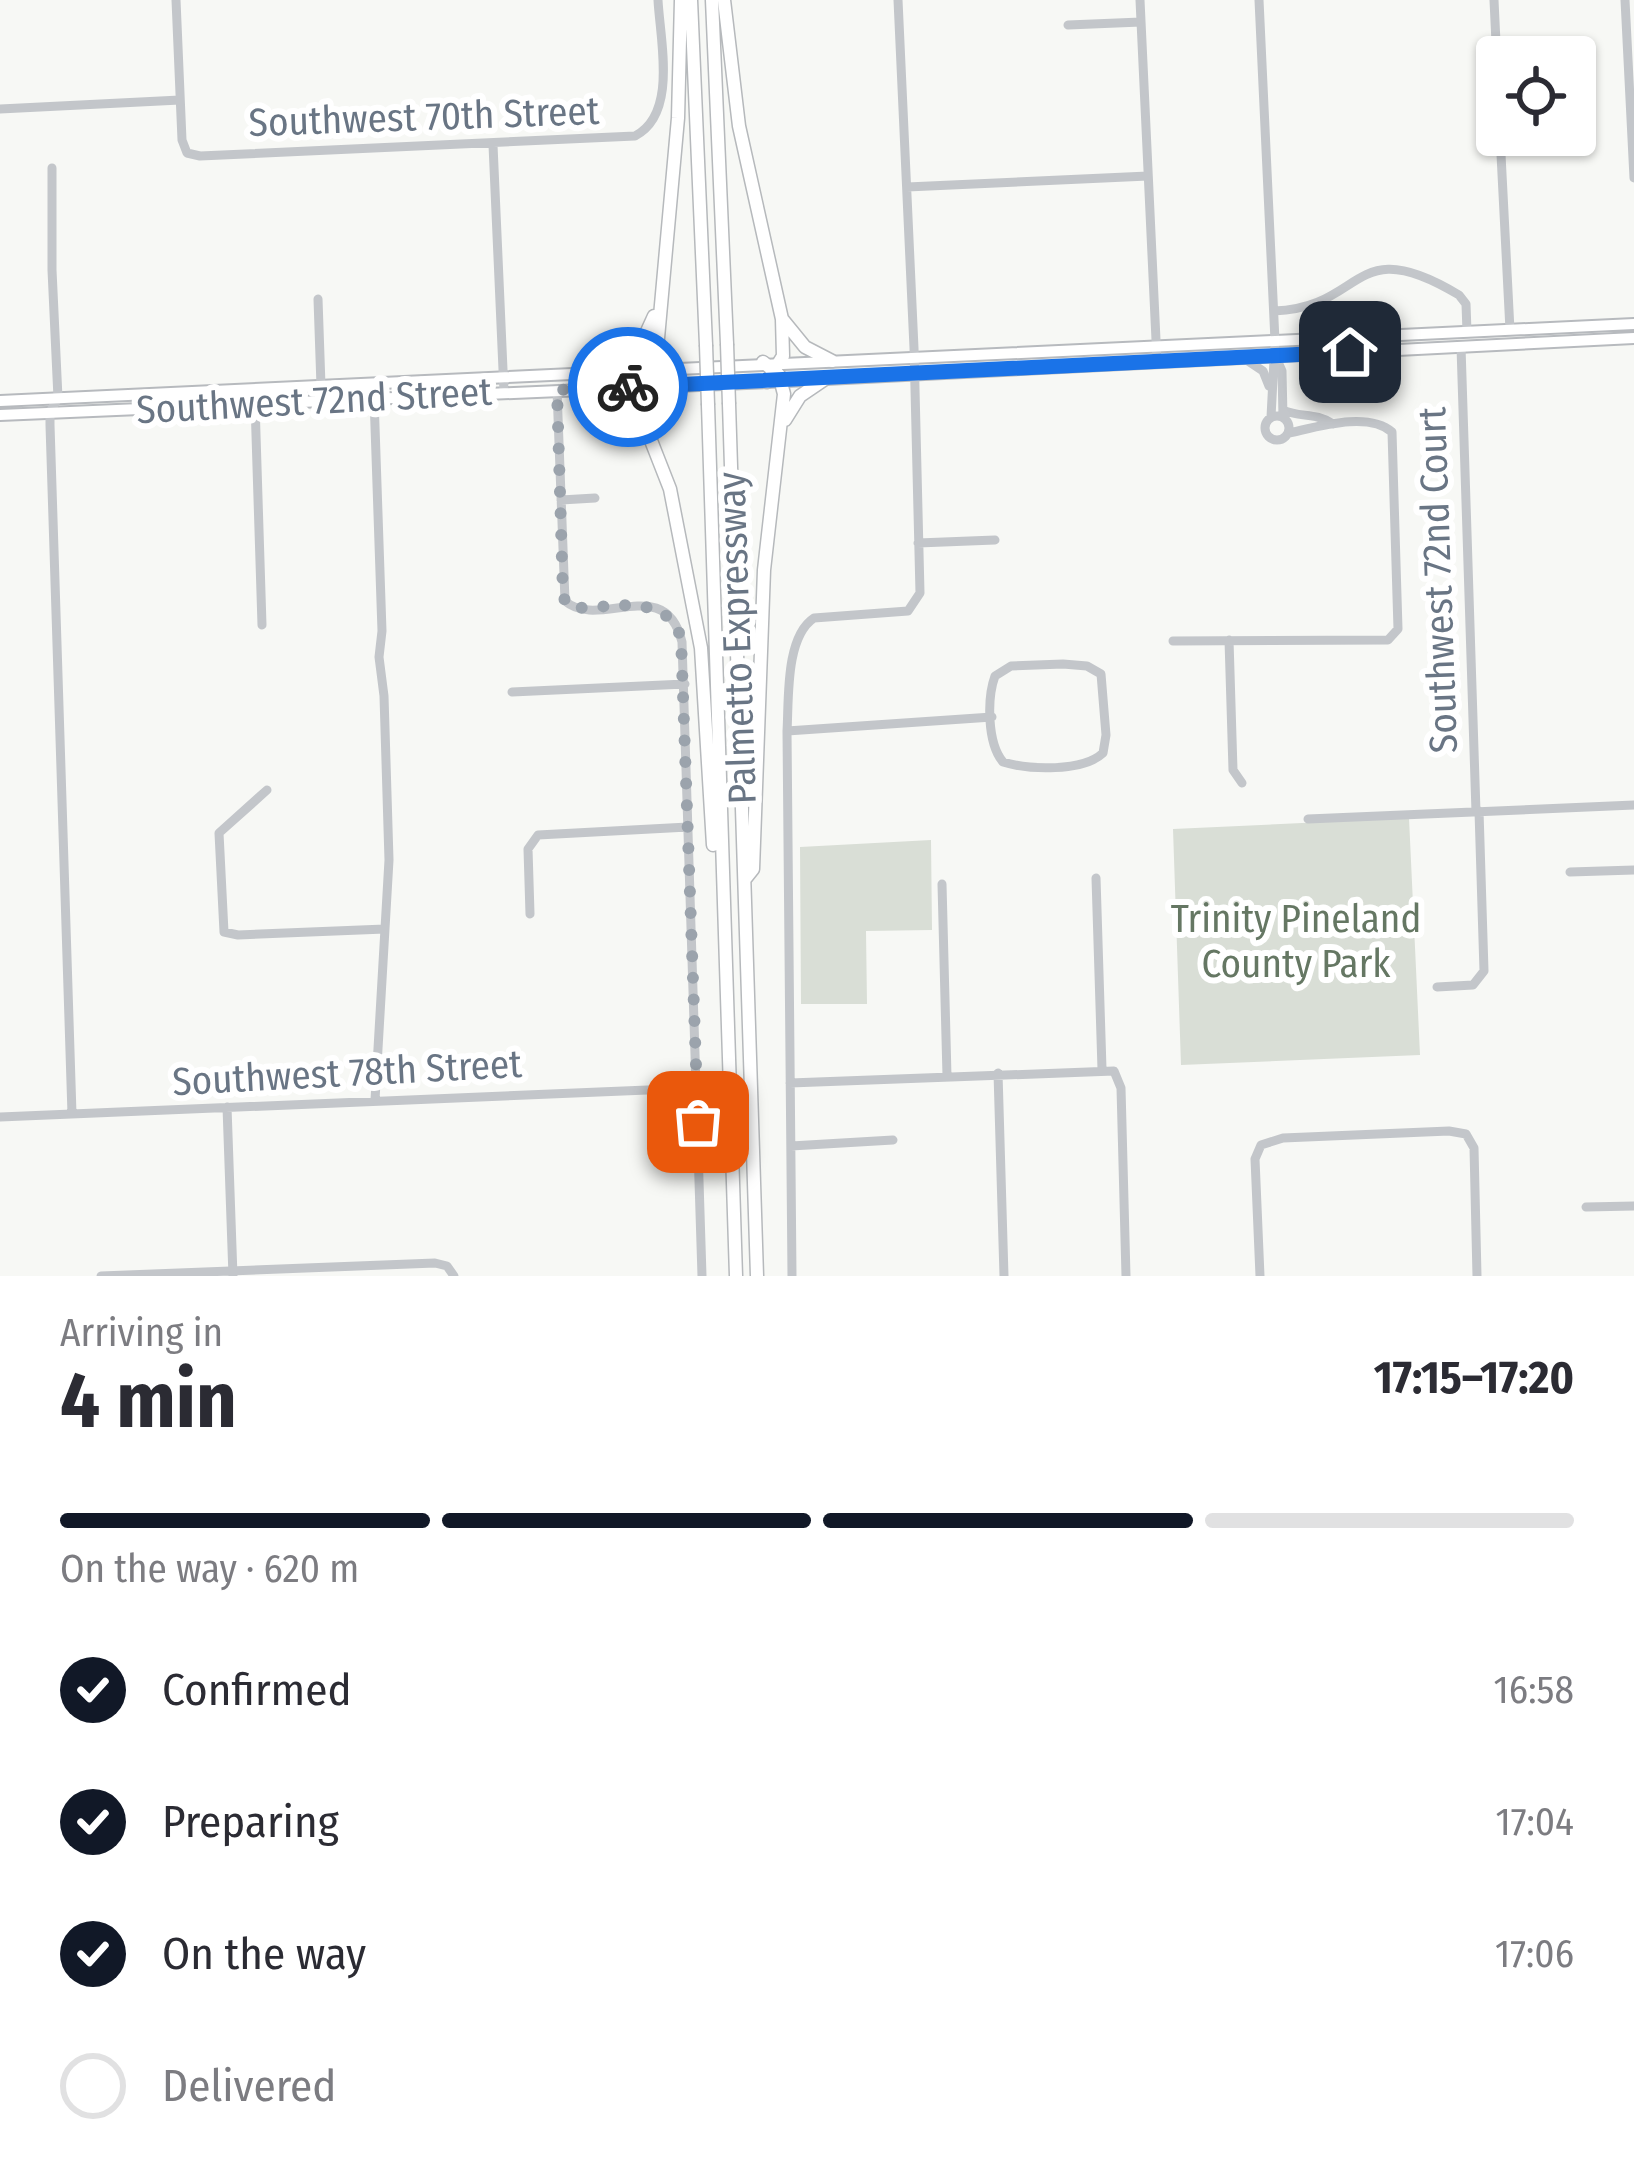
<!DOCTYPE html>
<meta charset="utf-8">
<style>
:root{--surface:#fff;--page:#f2f2f3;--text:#2b2b33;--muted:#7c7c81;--line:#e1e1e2;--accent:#111827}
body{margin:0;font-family:"Fira Sans Condensed",sans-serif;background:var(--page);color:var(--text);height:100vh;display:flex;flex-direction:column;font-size:45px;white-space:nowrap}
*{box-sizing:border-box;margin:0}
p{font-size:39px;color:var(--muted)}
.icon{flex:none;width:66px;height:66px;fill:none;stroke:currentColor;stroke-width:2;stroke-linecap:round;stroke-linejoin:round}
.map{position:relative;height:1276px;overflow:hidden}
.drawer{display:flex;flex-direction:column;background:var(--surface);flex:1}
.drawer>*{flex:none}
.tools{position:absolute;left:1476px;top:36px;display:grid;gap:24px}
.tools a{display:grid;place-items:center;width:120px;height:120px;border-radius:12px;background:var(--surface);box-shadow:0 3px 9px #0004;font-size:60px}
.pin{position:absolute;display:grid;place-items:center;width:102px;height:102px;color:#fff;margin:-51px;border-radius:24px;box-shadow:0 6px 18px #0006}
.courier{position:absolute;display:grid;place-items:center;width:120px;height:120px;margin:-60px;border:9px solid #1a73e8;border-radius:50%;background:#fff;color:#222;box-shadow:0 3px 15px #0007}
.head em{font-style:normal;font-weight:700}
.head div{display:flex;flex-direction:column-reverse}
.head{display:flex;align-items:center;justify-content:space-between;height:204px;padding:0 60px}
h1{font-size:78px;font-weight:700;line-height:90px}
.bar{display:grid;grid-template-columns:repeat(4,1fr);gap:18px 12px;align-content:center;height:144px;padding:0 60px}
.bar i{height:15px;border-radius:9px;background:var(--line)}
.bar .on{background:var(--accent)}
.bar p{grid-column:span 4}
ol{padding:0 60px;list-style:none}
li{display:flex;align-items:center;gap:36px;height:132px}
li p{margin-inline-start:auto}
li .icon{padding:12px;border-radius:50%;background:var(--accent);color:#fff;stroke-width:4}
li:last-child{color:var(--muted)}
li i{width:66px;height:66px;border:6px solid var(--line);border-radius:50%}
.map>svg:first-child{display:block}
.green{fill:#d9ded6}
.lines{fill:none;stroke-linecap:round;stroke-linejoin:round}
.major-casing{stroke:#b7babe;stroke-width:14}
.highway-casing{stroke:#b6b9bc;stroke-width:15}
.minor{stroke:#c3c6ca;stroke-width:9}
.major{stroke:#fff;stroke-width:10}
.highway{stroke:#fff;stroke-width:12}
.highway-bridge-casing{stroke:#b6b9bc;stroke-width:15;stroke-linecap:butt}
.highway-bridge{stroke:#fff;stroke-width:12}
.done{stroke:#9ba3ac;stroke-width:12;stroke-dasharray:0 21.6}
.route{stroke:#1a73e8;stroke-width:15}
.labels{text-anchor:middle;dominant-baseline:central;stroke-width:12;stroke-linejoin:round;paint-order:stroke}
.street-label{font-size:39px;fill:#697584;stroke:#fff}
.park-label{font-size:39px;fill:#657763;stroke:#fff}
</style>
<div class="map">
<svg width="1634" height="1276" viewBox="0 0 1634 1276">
<rect width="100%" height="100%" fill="#f7f8f5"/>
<path class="green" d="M1409,818L1420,1055L1181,1065L1173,829Z
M931,840L932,930L866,931L867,1004H801L800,847Z"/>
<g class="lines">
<g class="major-casing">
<path id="major" d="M0,401L1634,324
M0,415L767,382L1634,338"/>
</g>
<g class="highway-casing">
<path id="highway" d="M691,0L706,345
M712,0L727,344
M724,0L739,126L782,319L783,356L767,382
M783,320L805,347L832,361
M611,370L639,349L654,316
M666,386L658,374L656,360L678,118L681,0
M592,388L620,397L641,415L670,489L701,648L713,845
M729,404L757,1276
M708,405L736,1276
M649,420L646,392L667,367
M785,420L800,396L825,379
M745,879L753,869L764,570L784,394L779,375L763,362"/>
</g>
<path class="minor" d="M176,0L182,140L187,153L200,156L635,136C678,114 660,40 658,0
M1140,0L1157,361
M1259,0L1275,341L1271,417
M1494,0L1497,64
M1625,0L1634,178
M1068,25L1141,22
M0,109L180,100
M1500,135L1510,330
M493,145L504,392
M52,168V270L58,398L50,412V425L72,1114
M907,187L1148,176
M318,299L321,386
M1274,311C1366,308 1351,230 1459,295L1466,304L1467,332
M1461,347L1476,812
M1275,355L1282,371L1283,417
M1242,357L1263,371L1269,386
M557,390L565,601C599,631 665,572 682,642L702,1276
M374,397L382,631
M255,403L262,625
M1283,410C1301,418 1315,412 1333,424
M1265 428a12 12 0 1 1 24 0a12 12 0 1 1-24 0Z
M561,500L595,498
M918,543L995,540
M1229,640L1233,770L1242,783
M1173,641L1388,640L1398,629L1392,432C1368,411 1317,427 1289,433
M1063,664L1087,666L1101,674L1106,735L1103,753C1083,772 1029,770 1003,762C987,743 987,698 995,676L1011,666Z
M512,692L685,684
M787,731L992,717
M267,790L219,833L224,932L238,935L385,929
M1308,819L1634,805
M1570,872L1634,870
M1096,878L1102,1069
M942,884L947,1076
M530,914L528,849L538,835L688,827
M1437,987L1473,985L1484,971L1479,811
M998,1073L1004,1276
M790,1083L1114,1071L1121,1088L1126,1276
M375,1100L389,860L384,696L379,657L382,631
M227,1107L233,1276
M0,1117L696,1088
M791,1146L893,1140
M1586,1207L1634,1206
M101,1276L435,1263L447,1266L454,1276
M792,1276L787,731C789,700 785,637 814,618L908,611L920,593L914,348L898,0
M1260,1276L1255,1159L1261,1145L1283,1138L1449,1131L1466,1134L1474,1148L1477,1276"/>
<use href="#major" class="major"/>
<use href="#highway" class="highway"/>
<g class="highway-bridge-casing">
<path id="highway-bridge" d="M727,344L729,404
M706,345L708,405"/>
</g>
<use href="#highway-bridge" class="highway-bridge"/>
</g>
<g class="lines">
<path class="done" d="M628,387L557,390L563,596L567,605L575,608C613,608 666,592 681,638L698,1122"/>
<path class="route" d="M628,387L1350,352"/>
</g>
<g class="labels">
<g class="street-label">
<text transform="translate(424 117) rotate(-2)">Southwest 70th Street</text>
<text transform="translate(314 401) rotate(-3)">Southwest 72nd Street</text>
<text transform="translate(1438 580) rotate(-92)">Southwest 72nd Court</text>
<text transform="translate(737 638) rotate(-92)">Palmetto Expressway</text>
<text transform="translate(347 1073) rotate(-3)">Southwest 78th Street</text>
</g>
<g class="park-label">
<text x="1296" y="919">Trinity Pineland<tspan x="1296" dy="45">County Park</tspan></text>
</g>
</g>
</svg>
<div class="tools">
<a><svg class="icon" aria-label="locate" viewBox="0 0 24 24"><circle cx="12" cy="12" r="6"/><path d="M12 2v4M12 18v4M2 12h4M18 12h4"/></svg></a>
</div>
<div class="pin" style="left:698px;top:1122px;background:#ea580c"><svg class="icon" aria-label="bag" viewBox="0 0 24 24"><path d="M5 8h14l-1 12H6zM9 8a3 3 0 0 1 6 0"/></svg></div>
<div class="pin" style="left:1350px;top:352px;background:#1f2937"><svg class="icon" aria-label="home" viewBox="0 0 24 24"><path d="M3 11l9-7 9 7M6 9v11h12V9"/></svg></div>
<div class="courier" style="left:628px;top:387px"><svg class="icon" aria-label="bike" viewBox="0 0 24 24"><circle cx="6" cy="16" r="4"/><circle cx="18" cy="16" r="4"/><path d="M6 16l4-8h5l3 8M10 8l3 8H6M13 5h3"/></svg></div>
</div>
<section class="drawer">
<div class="head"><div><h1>4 min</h1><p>Arriving in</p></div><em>17:15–17:20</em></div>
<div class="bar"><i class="on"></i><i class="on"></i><i class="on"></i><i></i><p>On the way · 620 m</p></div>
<ol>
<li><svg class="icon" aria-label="check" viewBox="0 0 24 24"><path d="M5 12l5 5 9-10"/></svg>Confirmed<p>16:58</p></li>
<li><svg class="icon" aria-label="check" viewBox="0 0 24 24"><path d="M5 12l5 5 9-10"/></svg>Preparing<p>17:04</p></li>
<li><svg class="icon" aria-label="check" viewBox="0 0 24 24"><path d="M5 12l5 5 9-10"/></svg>On the way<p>17:06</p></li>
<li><i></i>Delivered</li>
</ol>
</section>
